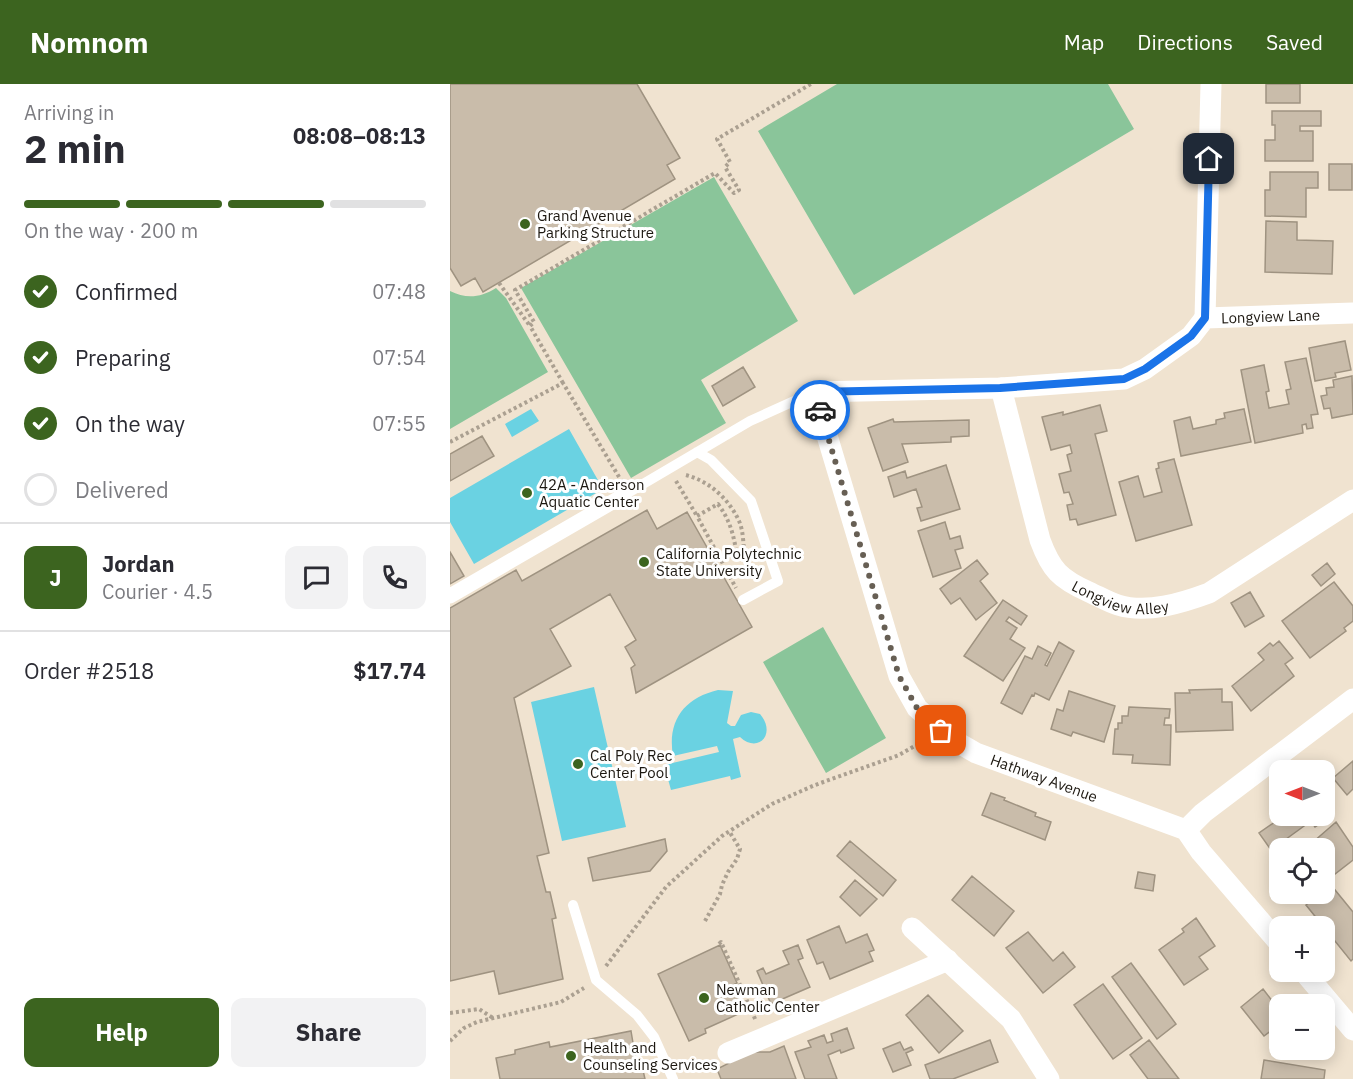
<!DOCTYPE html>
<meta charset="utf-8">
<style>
:root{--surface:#fff;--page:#f2f2f3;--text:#2b2b33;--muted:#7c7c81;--line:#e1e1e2;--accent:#3c641f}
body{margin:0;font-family:"IBM Plex Sans",sans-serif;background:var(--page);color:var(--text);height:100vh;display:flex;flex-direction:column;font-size:22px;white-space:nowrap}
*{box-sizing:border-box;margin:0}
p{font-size:20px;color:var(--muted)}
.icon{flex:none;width:33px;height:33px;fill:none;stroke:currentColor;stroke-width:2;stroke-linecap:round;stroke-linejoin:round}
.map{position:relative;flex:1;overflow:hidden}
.drawer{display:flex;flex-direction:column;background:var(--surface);width:450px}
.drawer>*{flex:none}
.needle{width:39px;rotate:270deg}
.controls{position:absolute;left:819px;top:676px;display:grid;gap:12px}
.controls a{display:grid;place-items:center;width:66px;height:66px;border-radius:12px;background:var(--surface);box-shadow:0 3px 15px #0003;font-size:30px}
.pin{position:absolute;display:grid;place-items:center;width:51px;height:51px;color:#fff;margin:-26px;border-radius:12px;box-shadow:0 3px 9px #0006}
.courier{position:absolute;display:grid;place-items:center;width:60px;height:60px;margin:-30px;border:4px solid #1a73e8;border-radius:50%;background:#fff;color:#222;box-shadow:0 2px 8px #0007}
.overview em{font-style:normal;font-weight:800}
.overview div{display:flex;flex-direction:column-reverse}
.overview{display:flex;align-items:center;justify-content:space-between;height:102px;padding:0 24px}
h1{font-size:39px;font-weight:800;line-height:45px}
.bar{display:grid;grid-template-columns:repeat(4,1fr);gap:9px 6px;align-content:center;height:72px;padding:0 24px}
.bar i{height:8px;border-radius:4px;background:var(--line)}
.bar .on{background:var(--accent)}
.bar p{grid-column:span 4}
.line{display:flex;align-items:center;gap:15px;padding:0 24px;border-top:2px solid var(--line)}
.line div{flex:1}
.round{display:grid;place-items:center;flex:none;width:63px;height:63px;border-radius:12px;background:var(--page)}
ol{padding:0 24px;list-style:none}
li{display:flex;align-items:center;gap:18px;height:66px}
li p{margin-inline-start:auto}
li .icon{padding:6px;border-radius:50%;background:var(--accent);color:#fff;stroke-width:4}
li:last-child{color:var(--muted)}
li i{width:33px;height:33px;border:3px solid var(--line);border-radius:50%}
.action{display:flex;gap:12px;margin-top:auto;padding:12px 24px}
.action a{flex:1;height:69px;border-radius:12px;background:var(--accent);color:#fff;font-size:24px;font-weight:800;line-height:69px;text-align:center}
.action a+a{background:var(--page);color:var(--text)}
header{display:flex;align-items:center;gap:36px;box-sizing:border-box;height:84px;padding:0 30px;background:var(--accent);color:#fff}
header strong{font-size:28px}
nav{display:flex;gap:33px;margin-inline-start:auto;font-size:21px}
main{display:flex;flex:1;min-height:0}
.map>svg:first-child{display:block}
.green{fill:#8ac59a}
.water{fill:#6ad2e2}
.building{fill:#c9bcaa;stroke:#9f9381;stroke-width:1.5}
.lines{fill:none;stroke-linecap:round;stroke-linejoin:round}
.path{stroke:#aba091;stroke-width:4;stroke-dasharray:3 3;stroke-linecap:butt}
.service{stroke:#fff;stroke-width:10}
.pedestrian{stroke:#fff;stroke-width:15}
.minor{stroke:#fff;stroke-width:21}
.done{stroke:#675f54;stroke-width:6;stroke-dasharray:0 10.8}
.route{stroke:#1a73e8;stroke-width:8}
.poi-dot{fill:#3c641f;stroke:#fff;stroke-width:2}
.labels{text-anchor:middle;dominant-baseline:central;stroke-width:6;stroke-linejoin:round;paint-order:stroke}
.poi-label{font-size:15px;fill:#1d1811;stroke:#fff;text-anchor:start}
.street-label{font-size:15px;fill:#1d1811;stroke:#fff}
</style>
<header>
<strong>Nomnom</strong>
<nav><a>Map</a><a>Directions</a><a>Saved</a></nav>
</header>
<main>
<section class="drawer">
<div class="overview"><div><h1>2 min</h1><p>Arriving in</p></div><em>08:08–08:13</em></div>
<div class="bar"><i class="on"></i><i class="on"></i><i class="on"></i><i></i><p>On the way · 200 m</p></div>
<ol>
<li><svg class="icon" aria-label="check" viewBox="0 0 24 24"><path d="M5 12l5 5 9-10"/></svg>Confirmed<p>07:48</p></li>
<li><svg class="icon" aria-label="check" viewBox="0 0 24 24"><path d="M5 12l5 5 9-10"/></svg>Preparing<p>07:54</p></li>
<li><svg class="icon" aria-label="check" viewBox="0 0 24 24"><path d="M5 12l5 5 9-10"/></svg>On the way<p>07:55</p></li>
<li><i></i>Delivered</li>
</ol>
<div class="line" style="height:108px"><b class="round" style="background:var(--accent);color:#fff">J</b><div><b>Jordan</b><p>Courier · 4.5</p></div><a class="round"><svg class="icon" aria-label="chat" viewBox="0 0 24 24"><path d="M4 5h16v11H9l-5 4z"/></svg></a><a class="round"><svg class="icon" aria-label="phone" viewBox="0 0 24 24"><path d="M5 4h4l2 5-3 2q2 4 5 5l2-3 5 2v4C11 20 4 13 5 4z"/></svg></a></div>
<div class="line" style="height:78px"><div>Order #2518</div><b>$17.74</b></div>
<div class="action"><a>Help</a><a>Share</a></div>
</section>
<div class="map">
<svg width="903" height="995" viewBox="0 0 903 995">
<rect width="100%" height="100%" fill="#f0e3d0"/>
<path class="green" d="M387,0H658L684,45L404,211L308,47Z
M264,93L348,237L251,296L276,339L181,394L71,204Z
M46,204L56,214L98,288L0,345V207C16,215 30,214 46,204Z
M373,543L436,654L376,689L313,578Z"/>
<path class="water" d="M81,325L89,337L62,353L55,340Z
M119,345L153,405L24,480L0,438V414Z
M144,603L176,743L112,757L81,618Z
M268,606L283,607L277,639L281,642H285L291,631L301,628L310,630C327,650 308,670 290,653L283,655L291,693L281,696L280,692L221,706L214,681L269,668L267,662L223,672C217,637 234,614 268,606Z"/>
<path class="building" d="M0,0H187L230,74L217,81L225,95L33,208L25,194L11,202L0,184Z
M816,0H850V19H816Z
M822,27H871V42H850V47H863V77H815V56H825V41H822Z
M879,80H902V106H879Z
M820,88H868V104H856V133L815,132V106H820Z
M816,137L847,138V156L883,157L882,190L815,188Z
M895,257L901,286L885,289L886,293L865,297L859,264Z
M856,274L868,330L861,331L863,344L857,345L856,340L852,341L853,349L805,359L791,286L814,281L819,307L816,308L819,324L839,320L836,306L841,305L835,278Z
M293,283L305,303L273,322L262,302Z
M902,292L903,330L882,334L880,324L874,325L871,312L877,311L876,304L884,303L883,296Z
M650,321L657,347L645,350L666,431L628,441L626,435L620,436L617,421L623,420L619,408L614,409L609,390L621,387L617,371L622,369L620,361L601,366L592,333L613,328V331Z
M794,325L801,358L731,372L724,337L740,333L743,345L766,340V336L775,334L774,329Z
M443,335L444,338L519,336V352L501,353V358L452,360L458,378L433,387L418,344Z
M32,352L44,372L0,397V370Z
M724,375L742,441L686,457L669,398L688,392L694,413L712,408L706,385L709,384L708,379Z
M496,381L510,425L471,437L467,424L472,423L466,405L444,413L438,393L455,387L457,394Z
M197,426L207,445L237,428L302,543L186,609L181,584L185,581L175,563L186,556L160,510L100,545L121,582L64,614L99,769L87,772L96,808H100L106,834L102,835L113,895L49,910L44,887L0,897V524L66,486L72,497Z
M495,438L500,455L510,452L513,464L505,466L511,484L483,493L468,447Z
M0,468L14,492L0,500Z
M527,476L538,490L530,497L547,519L526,536L510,514L501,520L490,505Z
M877,479L885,490L871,502L862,491Z
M884,498L903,522V537L894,544L896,547L860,574L832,537Z
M800,508L814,532L795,543L781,519Z
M553,516L577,532L571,541L559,533L556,537L567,544L560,555L575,564L553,597L514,572Z
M829,557L843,574L835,580L844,592L801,627L782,602L814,576L808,569L820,559L823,562Z
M609,558L624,567L599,616L585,609L584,612L582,611L572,630L551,619L575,572L582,575L588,562L601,569L595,581L597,582Z
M772,605V618H782L783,646L726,648L725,609H740L739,606Z
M619,607L665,622L654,658L623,648L621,652L601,645L607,625L613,627Z
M679,623L720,625L719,634H715L714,641H721L720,681L682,679L683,671L663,670L665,645H668V639H672V632H678Z
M903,677V705L897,711L883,694Z
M541,709L555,714L554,716L586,729L585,732L601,738L595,756L532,731Z
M830,715V732H874V725L880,733L865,743L861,737L821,766L809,749L829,735L820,722Z
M886,738L903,763V776L876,797L874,765H855Z
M215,755L217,767L200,787L143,797L138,774Z
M400,757L446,796L433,812L387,772Z
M688,788L705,791L703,807L685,804Z
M522,792L564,827L544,852L502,816Z
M405,796L427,815L410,832L390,813Z
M881,801L903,828V875L901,877L856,821L870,810H874V806Z
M746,834L765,862L749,873L758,885L734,901L709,866L734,848L732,845Z
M389,842L396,859L417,850L424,866L419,868L423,877L380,895L373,878L367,880L357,856Z
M578,848L603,877L613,868L625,883L593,909L556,864Z
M270,861L287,899L283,901L295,927L255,945L256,949L239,957L208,890Z
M348,861L353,874L348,876L360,903L321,920L307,887L313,884L316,890L339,880L333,867Z
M681,879L726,940L707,955L662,893Z
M653,900L692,954L663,975L624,921Z
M813,905L830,927V940L814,952L791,923Z
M478,911L513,947L489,969L456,931Z
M397,944L404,964L391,969L390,966L378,971L387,995H355L345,968L361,963L358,957L374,951L377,959L383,957L381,950Z
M181,947L187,983L192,982L195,995H50L46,974L65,970V966L99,958L100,963Z
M540,956L548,978L503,995H480L475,981Z
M699,956L729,995H698L680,971Z
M450,958L454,966L461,963L463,966L456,969L461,981L443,988L433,965Z
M334,962L346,995H271L267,985L301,968H320Z
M814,976L875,986L874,995H811Z"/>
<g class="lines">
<path class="path" d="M49,199L80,242
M113,299L80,242L84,238L65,206L265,89L284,109L289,106L275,83L280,78L267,55L361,0
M0,358L113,299L172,398
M236,391C259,397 279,415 289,437C293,446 293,456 294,465L286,466C283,448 279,435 268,420L247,432L286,504
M226,397L247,432
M255,837L270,810L272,801L278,788L287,775L290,765L279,747
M269,860L271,858L306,937
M156,882L216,803L272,752L322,720L365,701L449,671L475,656
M0,929L29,925L43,934
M0,957L14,944L27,938L111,918L134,904"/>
<path class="service" d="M247,368L261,376L301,417L328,497L293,516
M171,413L300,337L364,308
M123,821L146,896L187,931L204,953L223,995"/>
<path class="pedestrian" d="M0,512L171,413"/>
<g class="minor">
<path d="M755,234L761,0"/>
<path id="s1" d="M551,304L590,456C601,486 610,495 639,508C648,512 658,518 668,521C697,530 732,519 759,509L903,416"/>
<path d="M736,746L753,729L903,615"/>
<path d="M462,844L561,935L599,995"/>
<path id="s2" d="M830,860L751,768L736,746L526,669L500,654L467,624L449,592L364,308L551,304L674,295L695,285L741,252L755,234L903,229"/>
<path d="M854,888L903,946"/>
<path d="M278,969L498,876"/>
</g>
</g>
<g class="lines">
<path class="done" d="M370,326L449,592L467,624L491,647"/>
<path class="route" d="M370,326L364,308L550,304L674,295L695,285L741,252L755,234L759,75"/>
</g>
<g class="poi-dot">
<circle cx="75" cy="140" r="6"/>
<circle cx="77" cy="409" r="6"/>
<circle cx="194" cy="478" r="6"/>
<circle cx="128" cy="680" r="6"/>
<circle cx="254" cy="914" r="6"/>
<circle cx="121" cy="972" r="6"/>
</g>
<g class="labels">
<g class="poi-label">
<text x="87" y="131">Grand Avenue<tspan x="87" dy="17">Parking Structure</tspan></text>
<text x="89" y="400">42A - Anderson<tspan x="89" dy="17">Aquatic Center</tspan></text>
<text x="206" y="469">California Polytechnic<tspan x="206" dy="17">State University</tspan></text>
<text x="140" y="671">Cal Poly Rec<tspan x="140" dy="17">Center Pool</tspan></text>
<text x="266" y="905">Newman<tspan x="266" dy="17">Catholic Center</tspan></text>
<text x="133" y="963">Health and<tspan x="133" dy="17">Counseling Services</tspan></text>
</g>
<g class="street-label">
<text stroke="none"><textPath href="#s2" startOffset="1258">Longview Lane</textPath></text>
<text stroke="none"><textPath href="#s1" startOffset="264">Longview Alley</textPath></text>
<text transform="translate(594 694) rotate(20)">Hathway Avenue</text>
</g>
</g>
</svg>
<div class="controls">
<a><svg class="needle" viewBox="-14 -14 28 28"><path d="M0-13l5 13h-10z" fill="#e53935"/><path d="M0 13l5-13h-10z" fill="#7c7c81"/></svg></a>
<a><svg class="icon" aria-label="locate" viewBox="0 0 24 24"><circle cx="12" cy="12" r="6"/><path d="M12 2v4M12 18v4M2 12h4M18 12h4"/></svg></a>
<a>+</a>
<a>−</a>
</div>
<div class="pin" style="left:491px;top:647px;background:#ea580c"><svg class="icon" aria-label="bag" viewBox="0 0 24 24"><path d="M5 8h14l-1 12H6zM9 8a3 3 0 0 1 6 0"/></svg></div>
<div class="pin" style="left:759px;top:75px;background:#1f2937"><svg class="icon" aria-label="home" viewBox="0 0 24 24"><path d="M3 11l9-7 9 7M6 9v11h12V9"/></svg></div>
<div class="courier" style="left:370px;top:326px"><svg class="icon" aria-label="car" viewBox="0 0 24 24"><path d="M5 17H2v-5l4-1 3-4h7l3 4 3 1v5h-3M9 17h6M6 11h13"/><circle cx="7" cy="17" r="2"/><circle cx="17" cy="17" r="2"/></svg></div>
</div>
</main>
